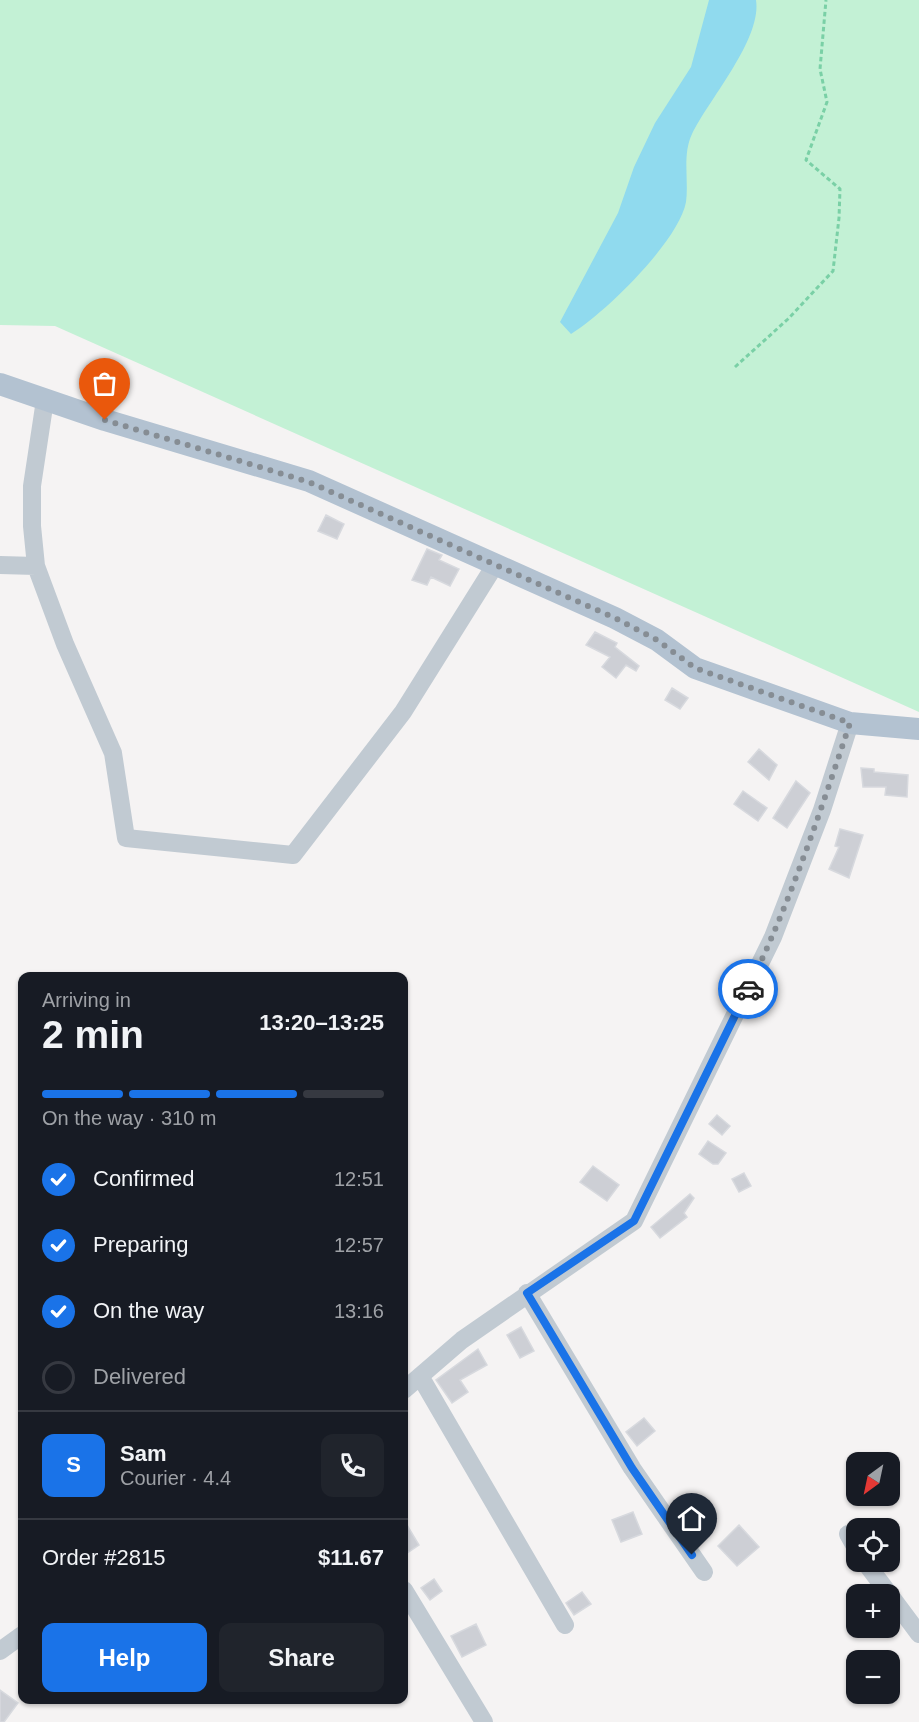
<!DOCTYPE html>
<meta charset="utf-8">
<style>
:root{--surface:#171b24;--page:#20242c;--text:#f1f3f6;--muted:#9ea1a6;--line:#363941;--accent:#1a73e8}
body{margin:0;font-family:Arial,sans-serif;background:var(--page);color:var(--text);height:100vh;display:flex;flex-direction:column;font-size:22px;white-space:nowrap}
*{box-sizing:border-box;margin:0}
p{font-size:20px;color:var(--muted)}
.icon{flex:none;width:33px;height:33px;fill:none;stroke:currentColor;stroke-width:2;stroke-linecap:round;stroke-linejoin:round}
.map{position:relative;flex:1;overflow:hidden}
.details{position:absolute;left:18px;top:972px;width:390px;height:732px;display:flex;flex-direction:column;background:var(--surface);border-radius:12px;box-shadow:0 2px 4px #0004}
.details>*{flex:none}
.needle{width:39px;rotate:213deg}
.tools{position:absolute;left:846px;top:1452px;display:grid;gap:12px}
.tools a{display:grid;place-items:center;width:54px;height:54px;border-radius:12px;background:var(--surface);box-shadow:0 2px 4px #0004;font-size:30px}
.pin{position:absolute;display:grid;place-items:center;width:51px;height:51px;color:#fff;margin:-62px -26px;border-radius:50% 50% 50% 0;rotate:-45deg;box-shadow:0 0 6px #0007}
.pin .icon{rotate:45deg}
.courier{position:absolute;display:grid;place-items:center;width:60px;height:60px;margin:-30px;border:4px solid #1a73e8;border-radius:50%;background:#fff;color:#222;box-shadow:0 2px 8px #0007}
.head em{font-style:normal;font-weight:700}
.head div{display:flex;flex-direction:column-reverse}
.head{display:flex;align-items:center;justify-content:space-between;height:102px;padding:0 24px}
h1{font-size:39px;font-weight:700;line-height:45px}
.bar{display:grid;grid-template-columns:repeat(4,1fr);gap:9px 6px;align-content:center;height:72px;padding:0 24px}
.bar i{height:8px;border-radius:4px;background:var(--line)}
.bar .active{background:var(--accent)}
.bar p{grid-column:span 4}
.line{display:flex;align-items:center;gap:15px;padding:0 24px;border-top:2px solid var(--line)}
.line div{flex:1}
.round{display:grid;place-items:center;flex:none;width:63px;height:63px;border-radius:12px;background:var(--page)}
ol{padding:0 24px;list-style:none}
li{display:flex;align-items:center;gap:18px;height:66px}
li p{margin-inline-start:auto}
li .icon{padding:6px;border-radius:50%;background:var(--accent);color:#fff;stroke-width:4}
li:last-child{color:var(--muted)}
li i{width:33px;height:33px;border:3px solid var(--line);border-radius:50%}
.action{display:flex;gap:12px;margin-top:auto;padding:12px 24px}
.action a{flex:1;height:69px;border-radius:12px;background:var(--accent);color:#fff;font-size:24px;font-weight:700;line-height:69px;text-align:center}
.action a+a{background:var(--page);color:var(--text)}
.map>svg:first-child{display:block}
.green{fill:#c3f1d5}
.water{fill:#90daee}
.building{fill:#cdcfd5;stroke:#d7d9de;stroke-width:1.5}
.lines{fill:none;stroke-linecap:round;stroke-linejoin:round}
.path{stroke:#7ad0a6;stroke-width:3;stroke-dasharray:4.5 3;stroke-linecap:butt}
.minor{stroke:#c1cad2;stroke-width:18}
.major{stroke:#b3c2d1;stroke-width:22}
.done{stroke:#868d94;stroke-width:6;stroke-dasharray:0 10.8}
.route{stroke:#1a73e8;stroke-width:8}
</style>
<div class="map">
<svg width="919" height="1722" viewBox="0 0 919 1722">
<rect width="100%" height="100%" fill="#f5f3f3"/>
<path class="green" d="M0,0H919V712L55,326L0,325Z"/>
<path class="water" d="M709,0H756C762,39 709,99 692,134C682,155 689,180 686,202C679,241 604,314 571,334L560,322L618,213L634,167L655,123L691,67Z"/>
<path class="building" d="M326,515L344,524L337,539L318,531Z
M427,549L442,555L439,560L459,569L450,586L431,577L427,585L412,580Z
M595,632L617,643L615,647L639,666L636,671L626,665L616,678L602,667L610,657L586,645Z
M672,688L688,698L680,709L665,700Z
M759,749L777,765L769,780L748,762Z
M861,768L874,769V772L908,775L907,797L885,795L886,787H863Z
M796,781L810,793L787,828L773,818Z
M743,791L767,808L758,821L734,804Z
M840,829L863,835L849,878L829,869L839,847L835,846Z
M717,1115L730,1126L722,1135L709,1124Z
M708,1141L726,1153L718,1164H713L699,1154Z
M593,1166L619,1185L607,1201L580,1182Z
M744,1173L751,1186L739,1192L732,1179Z
M690,1194L694,1198L684,1213L687,1217L660,1238L651,1227Z
M521,1327L534,1351L520,1358L507,1335Z
M478,1349L487,1365L460,1380L468,1392L452,1403L436,1380Z
M644,1418L655,1431L637,1446L626,1432Z
M633,1512L642,1534L621,1542L612,1520Z
M404,1520L419,1545L404,1555Z
M739,1525L759,1547L737,1566L718,1546Z
M434,1579L442,1591L430,1600L421,1588Z
M582,1592L591,1604L574,1615L566,1603Z
M476,1624L486,1645L462,1657L451,1636Z
M0,1690L18,1703L4,1722H0Z"/>
<g class="lines">
<path class="path" d="M735,367L788,319L833,271L839,218L840,189L806,160L827,102L820,69L826,0"/>
<path class="minor" d="M0,565L36,566L32,526V486L45,400
M36,566L65,644L113,753L126,838L293,855L403,712L495,565
M527,1293L632,1468L704,1572
M420,1376L565,1625
M404,1390L462,1340L634,1221L773,937L822,810L850,723
M848,1534L856,1548
M865,1562L889,1594
M404,1590L484,1722
M890,1595L919,1634
M0,1651L22,1635"/>
<path class="major" d="M0,384L105,420L309,481L615,618L657,640L695,668L850,723L919,729"/>
</g>
<g class="lines">
<path class="done" d="M105,420L309,482L615,618L657,640L695,668L850,723C820,813 790,903 748,989"/>
<path class="route" d="M692,1555L632,1468L527,1293L634,1221L748,989"/>
</g>
</svg>
<div class="tools">
<a><svg class="needle" viewBox="-14 -14 28 28"><path d="M0-13l5 13h-10z" fill="#e53935"/><path d="M0 13l5-13h-10z" fill="#9ea1a6"/></svg></a>
<a><svg class="icon" aria-label="locate" viewBox="0 0 24 24"><circle cx="12" cy="12" r="6"/><path d="M12 2v4M12 18v4M2 12h4M18 12h4"/></svg></a>
<a>+</a>
<a>−</a>
</div>
<div class="pin" style="left:105px;top:420px;background:#ea580c"><svg class="icon" aria-label="bag" viewBox="0 0 24 24"><path d="M5 8h14l-1 12H6zM9 8a3 3 0 0 1 6 0"/></svg></div>
<div class="pin" style="left:692px;top:1555px;background:#1f2937"><svg class="icon" aria-label="home" viewBox="0 0 24 24"><path d="M3 11l9-7 9 7M6 9v11h12V9"/></svg></div>
<div class="courier" style="left:748px;top:989px"><svg class="icon" aria-label="car" viewBox="0 0 24 24"><path d="M5 17H2v-5l4-1 3-4h7l3 4 3 1v5h-3M9 17h6M6 11h13"/><circle cx="7" cy="17" r="2"/><circle cx="17" cy="17" r="2"/></svg></div>
<section class="details">
<div class="head"><div><h1>2 min</h1><p>Arriving in</p></div><em>13:20–13:25</em></div>
<div class="bar"><i class="active"></i><i class="active"></i><i class="active"></i><i></i><p>On the way · 310 m</p></div>
<ol>
<li><svg class="icon" aria-label="check" viewBox="0 0 24 24"><path d="M5 12l5 5 9-10"/></svg>Confirmed<p>12:51</p></li>
<li><svg class="icon" aria-label="check" viewBox="0 0 24 24"><path d="M5 12l5 5 9-10"/></svg>Preparing<p>12:57</p></li>
<li><svg class="icon" aria-label="check" viewBox="0 0 24 24"><path d="M5 12l5 5 9-10"/></svg>On the way<p>13:16</p></li>
<li><i></i>Delivered</li>
</ol>
<div class="line" style="height:108px"><b class="round" style="background:var(--accent);color:#fff">S</b><div><b>Sam</b><p>Courier · 4.4</p></div><a class="round"><svg class="icon" aria-label="phone" viewBox="0 0 24 24"><path d="M5 4h4l2 5-3 2q2 4 5 5l2-3 5 2v4C11 20 4 13 5 4z"/></svg></a></div>
<div class="line" style="height:78px"><div>Order #2815</div><b>$11.67</b></div>
<div class="action"><a>Help</a><a>Share</a></div>
</section>
</div>
